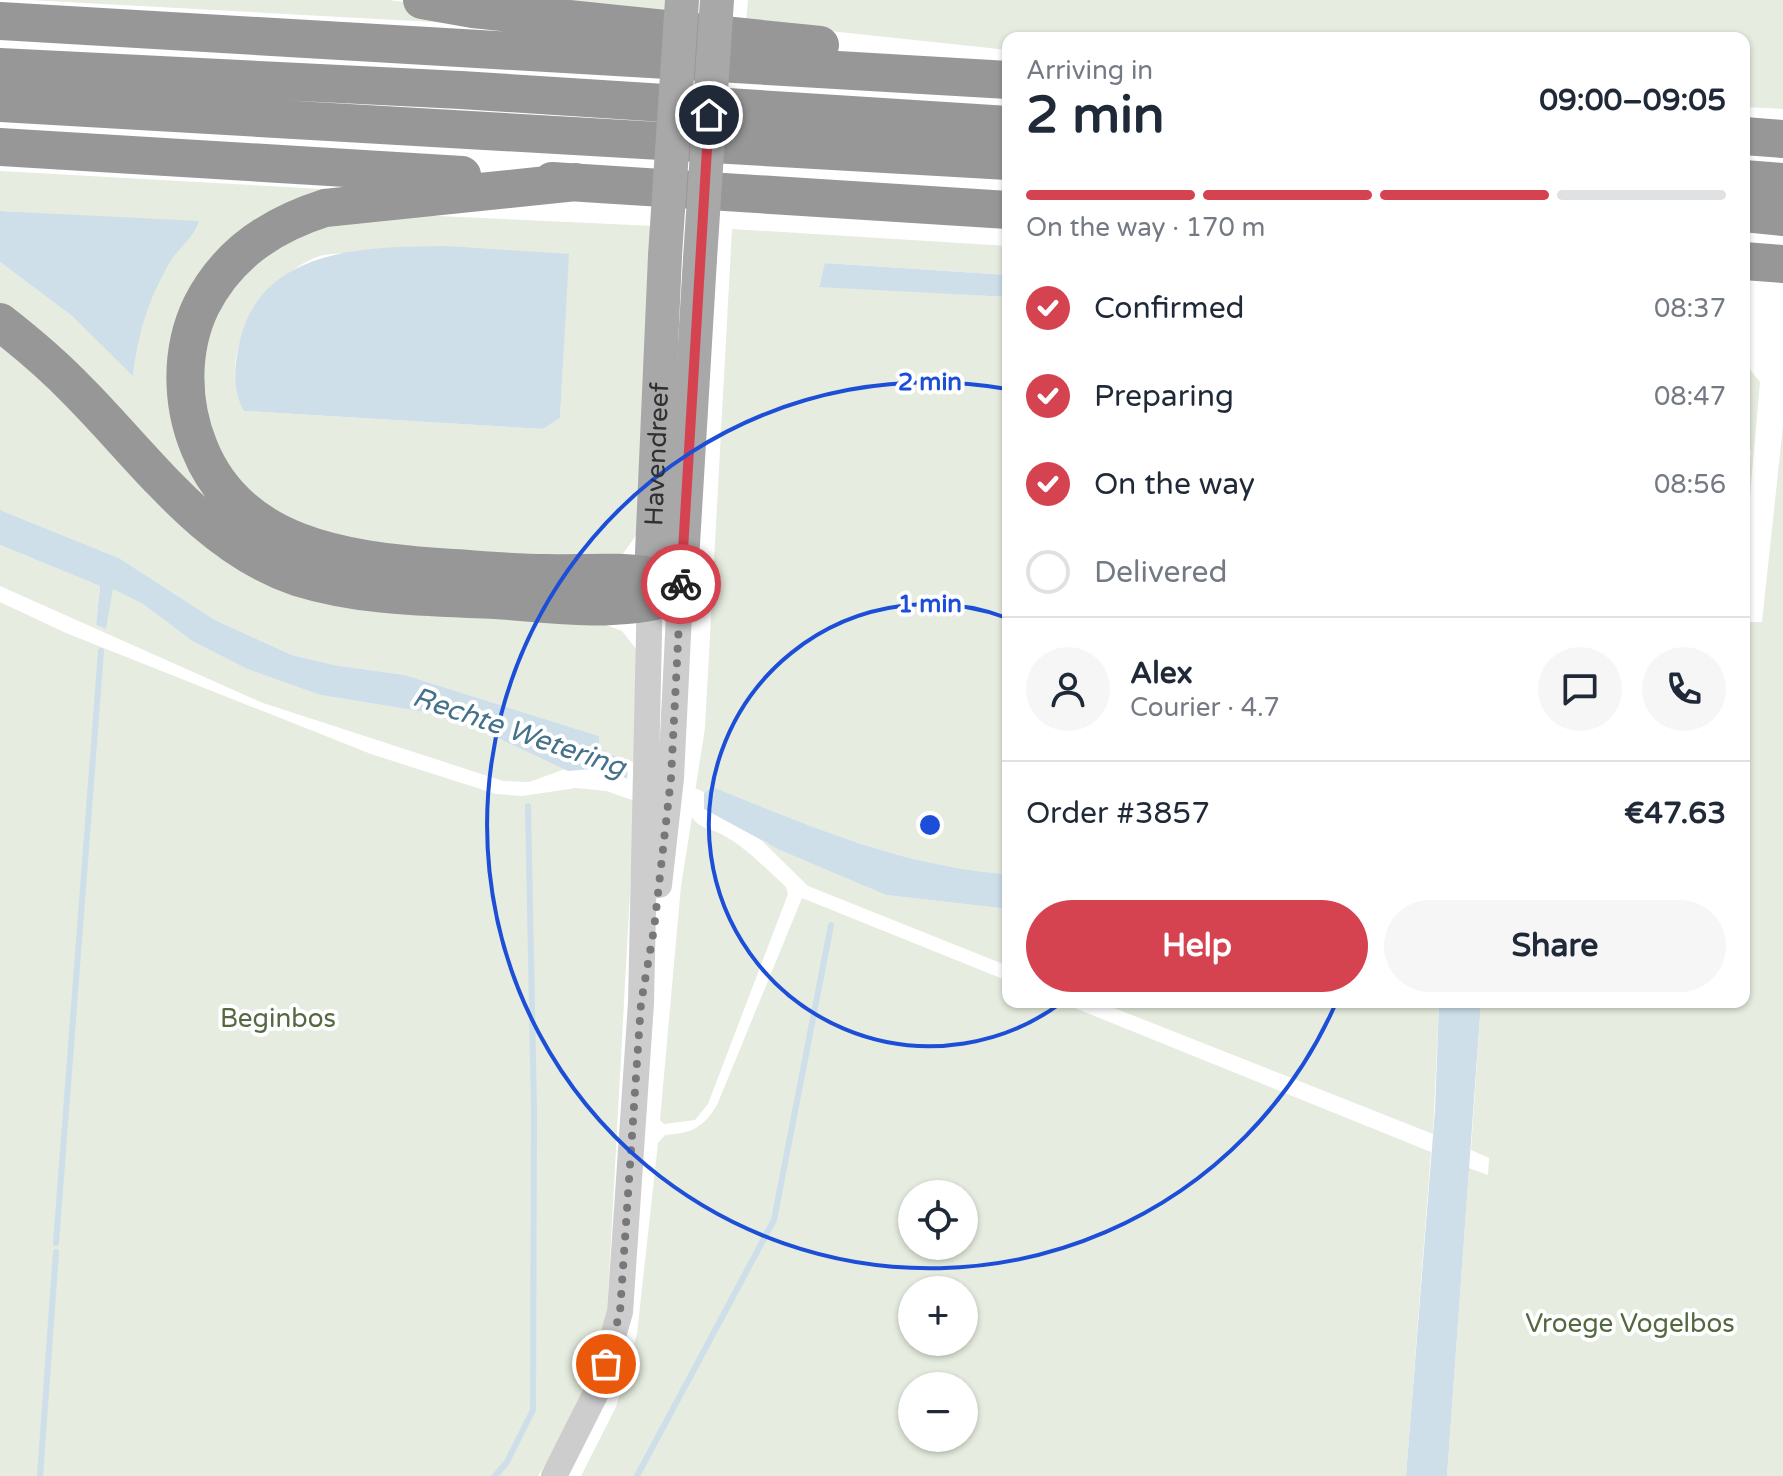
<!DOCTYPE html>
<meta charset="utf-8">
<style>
:root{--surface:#fff;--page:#f6f6f7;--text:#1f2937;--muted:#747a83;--line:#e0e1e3;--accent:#d64350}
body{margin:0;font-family:"Varela Round",sans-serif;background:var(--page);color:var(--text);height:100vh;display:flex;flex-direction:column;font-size:30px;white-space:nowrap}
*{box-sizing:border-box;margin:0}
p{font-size:26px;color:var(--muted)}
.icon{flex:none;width:44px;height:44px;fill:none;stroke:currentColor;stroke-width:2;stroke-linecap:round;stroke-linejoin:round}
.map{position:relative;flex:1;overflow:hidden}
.side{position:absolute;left:1002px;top:32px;width:748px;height:976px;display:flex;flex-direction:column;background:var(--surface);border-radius:16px;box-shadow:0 2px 6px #0004}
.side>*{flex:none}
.buttons{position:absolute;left:898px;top:1180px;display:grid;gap:16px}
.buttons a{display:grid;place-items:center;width:80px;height:80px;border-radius:50%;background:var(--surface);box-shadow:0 2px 6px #0004;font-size:40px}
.pin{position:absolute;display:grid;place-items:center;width:68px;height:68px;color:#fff;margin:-34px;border:4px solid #fff;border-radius:50%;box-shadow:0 2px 8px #0007}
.courier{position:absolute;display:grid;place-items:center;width:80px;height:80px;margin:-40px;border:6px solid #d64350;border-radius:50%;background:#fff;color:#222;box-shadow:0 2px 10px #0007}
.headline em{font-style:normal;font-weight:700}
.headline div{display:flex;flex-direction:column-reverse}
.headline{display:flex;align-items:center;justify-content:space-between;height:136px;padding:0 24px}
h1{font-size:52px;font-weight:700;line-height:60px}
.bar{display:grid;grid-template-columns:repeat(4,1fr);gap:12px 8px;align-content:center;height:96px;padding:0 24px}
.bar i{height:10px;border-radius:6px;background:var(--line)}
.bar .current{background:var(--accent)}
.bar p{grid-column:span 4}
.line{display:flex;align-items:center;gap:20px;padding:0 24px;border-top:2px solid var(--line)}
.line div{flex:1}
.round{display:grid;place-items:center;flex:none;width:84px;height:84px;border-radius:42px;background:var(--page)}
ol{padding:0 24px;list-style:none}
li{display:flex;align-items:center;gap:24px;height:88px}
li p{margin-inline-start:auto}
li .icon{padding:8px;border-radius:50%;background:var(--accent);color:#fff;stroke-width:4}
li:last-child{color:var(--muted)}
li i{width:44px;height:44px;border:4px solid var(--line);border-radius:50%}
.button{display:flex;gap:16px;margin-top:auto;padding:16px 24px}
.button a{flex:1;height:92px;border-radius:48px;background:var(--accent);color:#fff;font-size:32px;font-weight:700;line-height:92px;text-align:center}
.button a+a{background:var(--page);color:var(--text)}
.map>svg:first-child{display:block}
.green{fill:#e6ecdf;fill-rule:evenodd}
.water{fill:#cedfe9}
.pier{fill:#fff}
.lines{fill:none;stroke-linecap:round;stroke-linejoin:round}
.stream{stroke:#cedfe9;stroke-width:6}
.minor{stroke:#cdcdcd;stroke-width:26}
.major{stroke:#a8a8a8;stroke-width:34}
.highway{stroke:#979797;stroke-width:38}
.major-bridge{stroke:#a8a8a8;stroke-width:34}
.done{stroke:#787878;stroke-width:8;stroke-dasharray:0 14.4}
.route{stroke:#d64350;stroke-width:10}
.ring{fill:none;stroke:#1d4ed8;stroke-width:4}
.labels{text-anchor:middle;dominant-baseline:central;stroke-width:8;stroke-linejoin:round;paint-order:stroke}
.street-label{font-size:26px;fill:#303030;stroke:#fff}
.park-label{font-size:26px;fill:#546841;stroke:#fff}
.water-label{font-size:28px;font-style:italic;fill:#45718b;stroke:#fff}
.centre{fill:#1d4ed8;stroke:#fff;stroke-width:4}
.ring-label{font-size:24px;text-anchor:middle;font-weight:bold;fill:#1d4ed8;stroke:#fff;stroke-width:8;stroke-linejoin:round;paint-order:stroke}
</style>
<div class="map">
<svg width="1783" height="1476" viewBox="0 0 1783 1476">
<rect width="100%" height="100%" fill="#fff"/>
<path class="green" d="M30,0H389L636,33Z
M533,0H667L666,14Z
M748,0H1783V109L1744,107V38H1008V50L746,22Z
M0,171L392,193L335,198L188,319L225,522L0,312V262L72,316L133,375C138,333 147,292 173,257C181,245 194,236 198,222L0,211Z
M437,216L654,226L637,534L620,558L599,563C508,556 412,557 324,531C311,528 294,526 283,519C212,478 178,377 219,303C236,272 289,236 323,224C357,212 402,217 437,216ZM351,253L568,254L560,418L543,429L244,411C213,356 265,274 320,256C329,253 341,254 351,253Z
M732,229L1008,246V275L826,263L819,286L1008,297V874C902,867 807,825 709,786L705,793L695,792L705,728Z
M0,340L42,378L173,515L217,556L275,586L601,623L622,631L636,649L637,765L600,749L599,736L405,675L334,665L292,655L215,620L119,558L0,510Z
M1744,362L1760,382L1745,553V622H1762L1783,426V1476H1447L1469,1168L1488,1175L1489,1158L1471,1150L1481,1002H1744V460H1750L1751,451L1744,450Z
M0,545L100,586L96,625L106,628L112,588L143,604L192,641L247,669L320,695L419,711L481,730L565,769L529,782L503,781L263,703L0,586Z
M0,602L66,633L371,754L496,794L522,796L576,788L606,791L635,801L607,1314L586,1387L573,1418L538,1476H0Z
M692,817C699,828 708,828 719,833C744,845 766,869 786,887L788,894L708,1104L695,1120L664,1124L660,1120L681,886Z
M762,841L886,895L1008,909V966L808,886Z
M802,898L1008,981V1002H1060L1431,1152L1406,1476H581L616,1407L637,1334L658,1143L665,1135C692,1133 703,1128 717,1105ZM912,1194H964V1246H912ZM912,1290H964V1342H912ZM912,1386H964V1438H912Z
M1099,1002H1439L1433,1134Z"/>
<path class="water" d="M0,211L199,221C194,238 178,248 170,262C148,300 138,333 133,376L72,316L0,262Z
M447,246L569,254L560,418L543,429L244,411C232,390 234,369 239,345C259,246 367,247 447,246Z
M825,263L1008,275V297L819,287Z
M0,510L119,558L215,620L292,655L334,665L405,675L599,736L600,749L695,792L705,793L710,786C807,825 902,867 1008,874V909L886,895L778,849L706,810L618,775L592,769L568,771L481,730L419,711L320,695L247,669L192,641L143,604L113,589L106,629L96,625L100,586L0,545Z
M1439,1002H1481L1447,1476H1406L1435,1110Z"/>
<path class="pier" d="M628,760L704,792V814L627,784Z"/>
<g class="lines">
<path class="stream" d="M56,1243L101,651
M40,1476L56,1252
M495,1476L507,1462L533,1410L534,1110L528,806
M637,1476L774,1220L831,925"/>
<path class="minor" d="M659,885L671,778L680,594
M554,1476L598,1389L620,1312L641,1003L650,587"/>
<g class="major">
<path id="s1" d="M651,576L665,256"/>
<path d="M680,594L700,259"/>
</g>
<path class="highway" d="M422,0L473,9L820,45
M0,21L1008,80
M0,67L461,90L1008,125
M0,103L1008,161
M1744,136L1783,139
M0,147L462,175
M1744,179L1783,182
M552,181L1008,210
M576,182L325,208C271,225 227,254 201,306C180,350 181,403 199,447C238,546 345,560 438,567C474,569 510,573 546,573C575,574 624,570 649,576C660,578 671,588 680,594
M1744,213L1783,217
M1744,261L1783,264
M0,322C27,343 53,365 77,390C143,456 205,546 297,577C361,597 428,597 495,600C556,604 622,615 680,594"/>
<path class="major-bridge" d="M665,256L682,0
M700,259L717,0"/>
</g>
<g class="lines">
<path class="done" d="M606,1364L620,1312L641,1003L654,929L671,778L681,584"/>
<path class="route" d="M681,584L709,115"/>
</g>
<g class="ring">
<path d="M1061 1003A221 221 0 1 1 1007 618"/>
<path d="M1335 1005A443 443 0 1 1 1007 389"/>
</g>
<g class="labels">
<g class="street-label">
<text stroke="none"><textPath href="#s1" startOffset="122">Havendreef</textPath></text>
</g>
<g class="park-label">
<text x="278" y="1018">Beginbos</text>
<text x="1630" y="1323">Vroege Vogelbos</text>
</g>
<g class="water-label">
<text transform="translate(519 732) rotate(19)">Rechte Wetering</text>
</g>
</g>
<circle cx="930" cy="825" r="12" class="centre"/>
<g class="ring-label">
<text x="930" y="390">2 min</text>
<text x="930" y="612">1 min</text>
</g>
</svg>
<div class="buttons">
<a><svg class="icon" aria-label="locate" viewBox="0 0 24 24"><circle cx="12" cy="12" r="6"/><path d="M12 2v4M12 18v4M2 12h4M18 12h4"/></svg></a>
<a>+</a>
<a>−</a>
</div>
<div class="pin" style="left:606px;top:1364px;background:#ea580c"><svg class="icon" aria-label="bag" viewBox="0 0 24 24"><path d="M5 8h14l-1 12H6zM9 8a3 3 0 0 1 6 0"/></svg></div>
<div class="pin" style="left:709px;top:115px;background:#1f2937"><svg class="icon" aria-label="home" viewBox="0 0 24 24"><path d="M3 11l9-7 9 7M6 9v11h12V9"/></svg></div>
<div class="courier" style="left:681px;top:584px"><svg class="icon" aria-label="bike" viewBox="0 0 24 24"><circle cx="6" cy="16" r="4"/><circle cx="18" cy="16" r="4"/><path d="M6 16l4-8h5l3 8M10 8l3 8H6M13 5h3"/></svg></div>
<section class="side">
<div class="headline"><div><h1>2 min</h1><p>Arriving in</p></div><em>09:00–09:05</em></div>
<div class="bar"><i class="current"></i><i class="current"></i><i class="current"></i><i></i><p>On the way · 170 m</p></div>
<ol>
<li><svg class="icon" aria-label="check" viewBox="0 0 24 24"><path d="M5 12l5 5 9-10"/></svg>Confirmed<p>08:37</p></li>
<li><svg class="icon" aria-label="check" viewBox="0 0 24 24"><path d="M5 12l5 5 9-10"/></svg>Preparing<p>08:47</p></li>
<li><svg class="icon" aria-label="check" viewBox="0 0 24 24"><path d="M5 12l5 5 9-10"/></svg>On the way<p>08:56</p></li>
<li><i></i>Delivered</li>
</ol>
<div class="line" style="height:144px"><a class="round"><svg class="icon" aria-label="person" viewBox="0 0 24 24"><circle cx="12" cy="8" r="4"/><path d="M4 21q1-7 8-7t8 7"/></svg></a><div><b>Alex</b><p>Courier · 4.7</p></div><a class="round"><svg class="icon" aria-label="chat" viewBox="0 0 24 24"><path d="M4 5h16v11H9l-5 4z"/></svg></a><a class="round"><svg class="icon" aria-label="phone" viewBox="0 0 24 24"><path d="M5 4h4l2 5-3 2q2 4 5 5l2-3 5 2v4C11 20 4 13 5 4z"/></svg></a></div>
<div class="line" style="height:104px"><div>Order #3857</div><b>€47.63</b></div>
<div class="button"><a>Help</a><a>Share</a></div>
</section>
</div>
